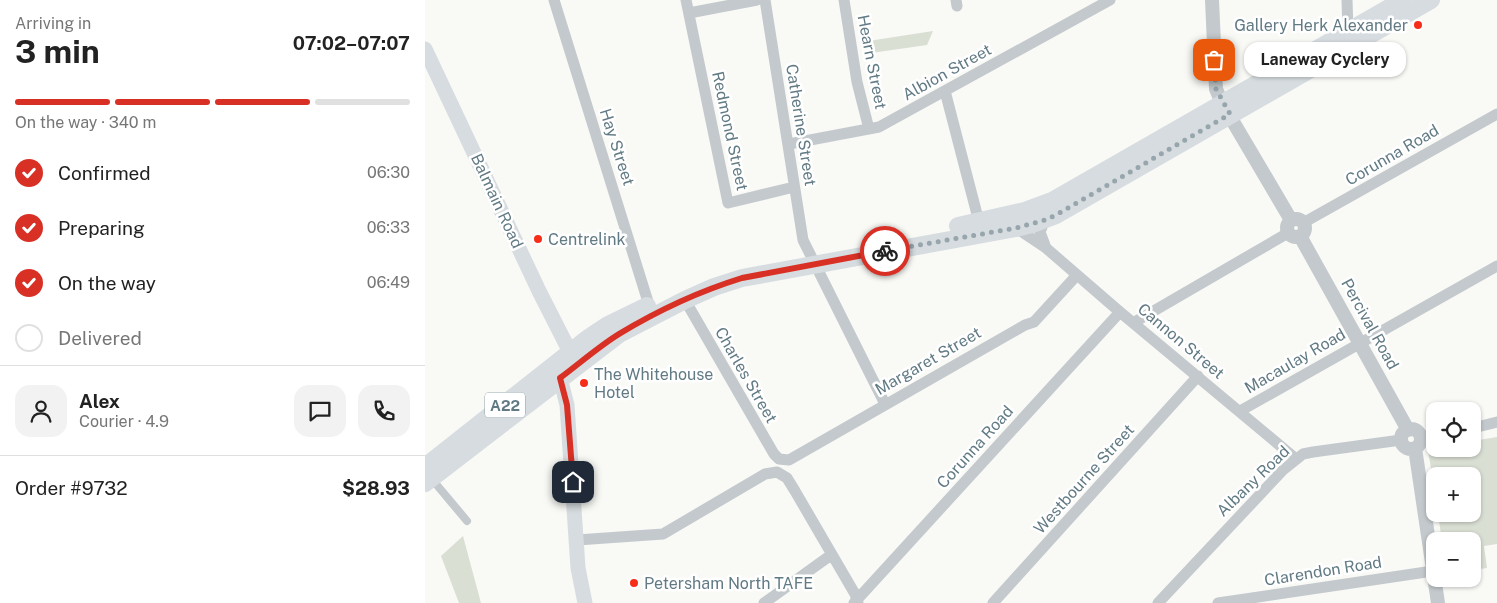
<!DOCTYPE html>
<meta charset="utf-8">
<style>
:root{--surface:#fff;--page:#f2f2f2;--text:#222;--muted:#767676;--line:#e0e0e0;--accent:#d93025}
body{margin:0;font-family:"Public Sans",sans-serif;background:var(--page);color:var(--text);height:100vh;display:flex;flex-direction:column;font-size:19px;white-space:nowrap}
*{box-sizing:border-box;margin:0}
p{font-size:16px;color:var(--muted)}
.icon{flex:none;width:28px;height:28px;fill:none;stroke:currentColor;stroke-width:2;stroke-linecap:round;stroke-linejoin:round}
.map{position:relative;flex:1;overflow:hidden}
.panel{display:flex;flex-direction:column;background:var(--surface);width:425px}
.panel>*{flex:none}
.controls{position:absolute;left:1001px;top:402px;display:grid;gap:10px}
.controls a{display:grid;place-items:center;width:55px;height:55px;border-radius:10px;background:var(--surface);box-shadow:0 1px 4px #0004;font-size:25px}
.pin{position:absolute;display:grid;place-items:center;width:42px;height:42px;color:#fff;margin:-21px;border-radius:10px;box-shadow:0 2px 8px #0006}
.courier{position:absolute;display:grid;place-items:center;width:50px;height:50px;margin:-25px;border:4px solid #d93025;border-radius:50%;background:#fff;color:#222;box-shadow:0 1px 6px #0007}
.bubble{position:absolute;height:35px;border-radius:15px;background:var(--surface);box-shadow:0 1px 4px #0004;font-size:16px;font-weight:700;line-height:35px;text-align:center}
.summary em{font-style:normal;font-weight:700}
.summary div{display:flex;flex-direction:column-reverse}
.summary{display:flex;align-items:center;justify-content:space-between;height:85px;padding:0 15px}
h1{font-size:32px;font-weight:700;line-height:38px}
.bar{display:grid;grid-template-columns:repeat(4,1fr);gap:8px 5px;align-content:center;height:60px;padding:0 15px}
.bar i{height:6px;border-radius:4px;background:var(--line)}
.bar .selected{background:var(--accent)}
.bar p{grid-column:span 4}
.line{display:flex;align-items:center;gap:12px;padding:0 15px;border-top:1px solid var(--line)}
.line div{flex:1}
.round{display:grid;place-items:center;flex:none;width:52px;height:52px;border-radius:15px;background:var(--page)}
ol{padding:0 15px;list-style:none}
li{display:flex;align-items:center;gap:15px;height:55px}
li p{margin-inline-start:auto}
li .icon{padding:5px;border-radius:50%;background:var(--accent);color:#fff;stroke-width:4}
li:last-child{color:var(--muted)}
li i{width:28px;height:28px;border:2px solid var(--line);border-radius:50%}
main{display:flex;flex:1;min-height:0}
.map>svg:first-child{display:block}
.green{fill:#dadfd4}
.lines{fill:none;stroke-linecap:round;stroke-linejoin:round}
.pedestrian{stroke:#c3c9cc;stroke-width:8}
.minor{stroke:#c3c9cc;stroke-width:11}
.tertiary{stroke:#c3c9cc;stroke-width:14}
.secondary{stroke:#d6dcdf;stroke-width:15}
.trunk{stroke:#d6dcdf;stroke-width:18}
.done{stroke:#96a6ac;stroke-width:5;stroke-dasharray:0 9}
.route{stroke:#d93025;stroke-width:6}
.poi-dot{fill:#f62d19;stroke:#fff;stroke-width:2}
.labels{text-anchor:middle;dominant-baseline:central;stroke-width:5;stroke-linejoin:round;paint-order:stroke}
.shield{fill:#fff;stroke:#90a2a9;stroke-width:1}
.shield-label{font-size:15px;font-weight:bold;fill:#617a84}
.poi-label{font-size:16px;fill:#617a84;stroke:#fff;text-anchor:start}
.street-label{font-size:16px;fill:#617a84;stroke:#fff}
</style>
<main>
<section class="panel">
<div class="summary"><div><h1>3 min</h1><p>Arriving in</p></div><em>07:02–07:07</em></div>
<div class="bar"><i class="selected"></i><i class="selected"></i><i class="selected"></i><i></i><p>On the way · 340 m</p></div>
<ol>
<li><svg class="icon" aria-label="check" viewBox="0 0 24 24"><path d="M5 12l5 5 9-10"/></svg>Confirmed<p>06:30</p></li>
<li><svg class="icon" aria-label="check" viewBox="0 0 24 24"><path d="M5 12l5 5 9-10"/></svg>Preparing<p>06:33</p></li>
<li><svg class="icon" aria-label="check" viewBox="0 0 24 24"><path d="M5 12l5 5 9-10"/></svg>On the way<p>06:49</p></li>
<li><i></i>Delivered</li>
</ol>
<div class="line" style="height:90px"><a class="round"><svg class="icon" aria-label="person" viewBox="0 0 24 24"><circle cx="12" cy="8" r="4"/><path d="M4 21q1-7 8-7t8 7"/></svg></a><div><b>Alex</b><p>Courier · 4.9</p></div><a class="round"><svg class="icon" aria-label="chat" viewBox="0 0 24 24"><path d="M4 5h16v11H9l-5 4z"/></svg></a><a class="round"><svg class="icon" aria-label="phone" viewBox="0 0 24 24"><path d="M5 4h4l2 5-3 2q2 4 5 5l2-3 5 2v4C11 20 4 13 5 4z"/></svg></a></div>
<div class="line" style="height:65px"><div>Order #9732</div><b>$28.93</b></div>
</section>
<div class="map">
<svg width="1072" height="603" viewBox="0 0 1072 603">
<rect width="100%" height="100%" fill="#f9f9f6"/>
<path class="green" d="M508,31L502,45L439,54L437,42Z
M1072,437V544L1059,546L1062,568L1048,570V541H1017L1013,514H1048V476H1010V493L1003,450L1048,449V441Z
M38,536L56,603H34L16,556Z"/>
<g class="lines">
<path class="pedestrian" d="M11,484L42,521"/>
<path class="minor" d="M129,0L224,305
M261,0L303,203L369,187
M340,0L378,240L460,404
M419,0L432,82L444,129
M531,0L532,6
M922,0L923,31
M264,13L332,0
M520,91L554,222
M364,144L454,127L685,0
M620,220L615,232L621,248
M878,223L1072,114
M591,228L621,248L695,312L871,459
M260,300L349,454L354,459L364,460L600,325L609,322L652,275
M708,323L863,233
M815,411L1072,266
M1048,428L1072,422
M996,438L1010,436
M152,540L238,534L340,474L352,472L362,478L370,491L430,594L433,603
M339,603L406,555
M429,603L695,312
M568,603L773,376
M733,603L858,470L878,454L888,452L976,440
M793,603L1008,571"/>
<path class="tertiary" d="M787,0L791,89L797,103L866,220
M862 228a9 9 0 1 1 18 0a9 9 0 1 1-18 0Z
M875,236L983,430
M976 439a10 10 0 1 1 20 0a10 10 0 1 1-20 0Z
M990,448L1013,603"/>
<path class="secondary" d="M0,49L114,291L145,352
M133,370L142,405L153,568L160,603"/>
<path class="trunk" d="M533,226L600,211L627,201L978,0
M0,467L162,339L183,325L222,306
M0,483L194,334L260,300L289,287L317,278L591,228L607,224L631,215L1006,0"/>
</g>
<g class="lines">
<path class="done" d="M460,251L591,228L620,220L631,215L805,114L791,89L789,60"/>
<path class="route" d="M148,482L142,405L135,378C154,364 173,347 194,334C232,311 275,291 317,278L460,251"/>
</g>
<g class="poi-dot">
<circle cx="993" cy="25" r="5"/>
<circle cx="113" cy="239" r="5"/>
<circle cx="159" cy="383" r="5"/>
<circle cx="209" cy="583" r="5"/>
</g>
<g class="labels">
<rect class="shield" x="60" y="392.5" width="40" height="25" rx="4"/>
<g class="shield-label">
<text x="80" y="405">A22</text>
</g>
<g class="poi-label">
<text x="983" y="25" text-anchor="end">Gallery Herk Alexander</text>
<text x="123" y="239">Centrelink</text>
<text x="169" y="374">The Whitehouse<tspan x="169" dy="18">Hotel</tspan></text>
<text x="219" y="583">Petersham North TAFE</text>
</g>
<g class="street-label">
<text transform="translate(447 62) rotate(79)">Hearn Street</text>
<text transform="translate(522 72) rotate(-29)">Albion Street</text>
<text transform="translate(376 125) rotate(81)">Catherine Street</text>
<text transform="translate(305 131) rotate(78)">Redmond Street</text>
<text transform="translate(192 147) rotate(72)">Hay Street</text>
<text transform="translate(967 155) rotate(-30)">Corunna Road</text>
<text transform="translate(72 201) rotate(65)">Balmain Road</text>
<text transform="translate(945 324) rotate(61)">Percival Road</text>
<text transform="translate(756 341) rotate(40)">Cannon Street</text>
<text transform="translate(503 361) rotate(-30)">Margaret Street</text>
<text transform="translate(870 361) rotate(-30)">Macaulay Road</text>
<text transform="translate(321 375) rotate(60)">Charles Street</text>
<text transform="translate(550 447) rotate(-48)">Corunna Road</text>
<text transform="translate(659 479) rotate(-48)">Westbourne Street</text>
<text transform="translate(828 481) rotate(-44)">Albany Road</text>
<text transform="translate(898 571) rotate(-9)">Clarendon Road</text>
</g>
</g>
</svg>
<div class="controls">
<a><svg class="icon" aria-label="locate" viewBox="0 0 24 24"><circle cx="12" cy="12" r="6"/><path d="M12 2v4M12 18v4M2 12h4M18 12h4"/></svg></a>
<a>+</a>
<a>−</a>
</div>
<div class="pin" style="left:789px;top:60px;background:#ea580c"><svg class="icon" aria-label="bag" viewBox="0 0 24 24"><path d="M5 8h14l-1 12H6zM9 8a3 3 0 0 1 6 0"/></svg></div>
<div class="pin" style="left:148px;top:482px;background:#1f2937"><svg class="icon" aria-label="home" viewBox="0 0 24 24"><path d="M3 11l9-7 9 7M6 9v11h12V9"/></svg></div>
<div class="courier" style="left:460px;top:251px"><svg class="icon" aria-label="bike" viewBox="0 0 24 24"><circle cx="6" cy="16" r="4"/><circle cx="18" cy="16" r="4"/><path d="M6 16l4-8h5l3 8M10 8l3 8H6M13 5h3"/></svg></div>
<div class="bubble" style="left:819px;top:42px;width:162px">Laneway Cyclery</div>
</div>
</main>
